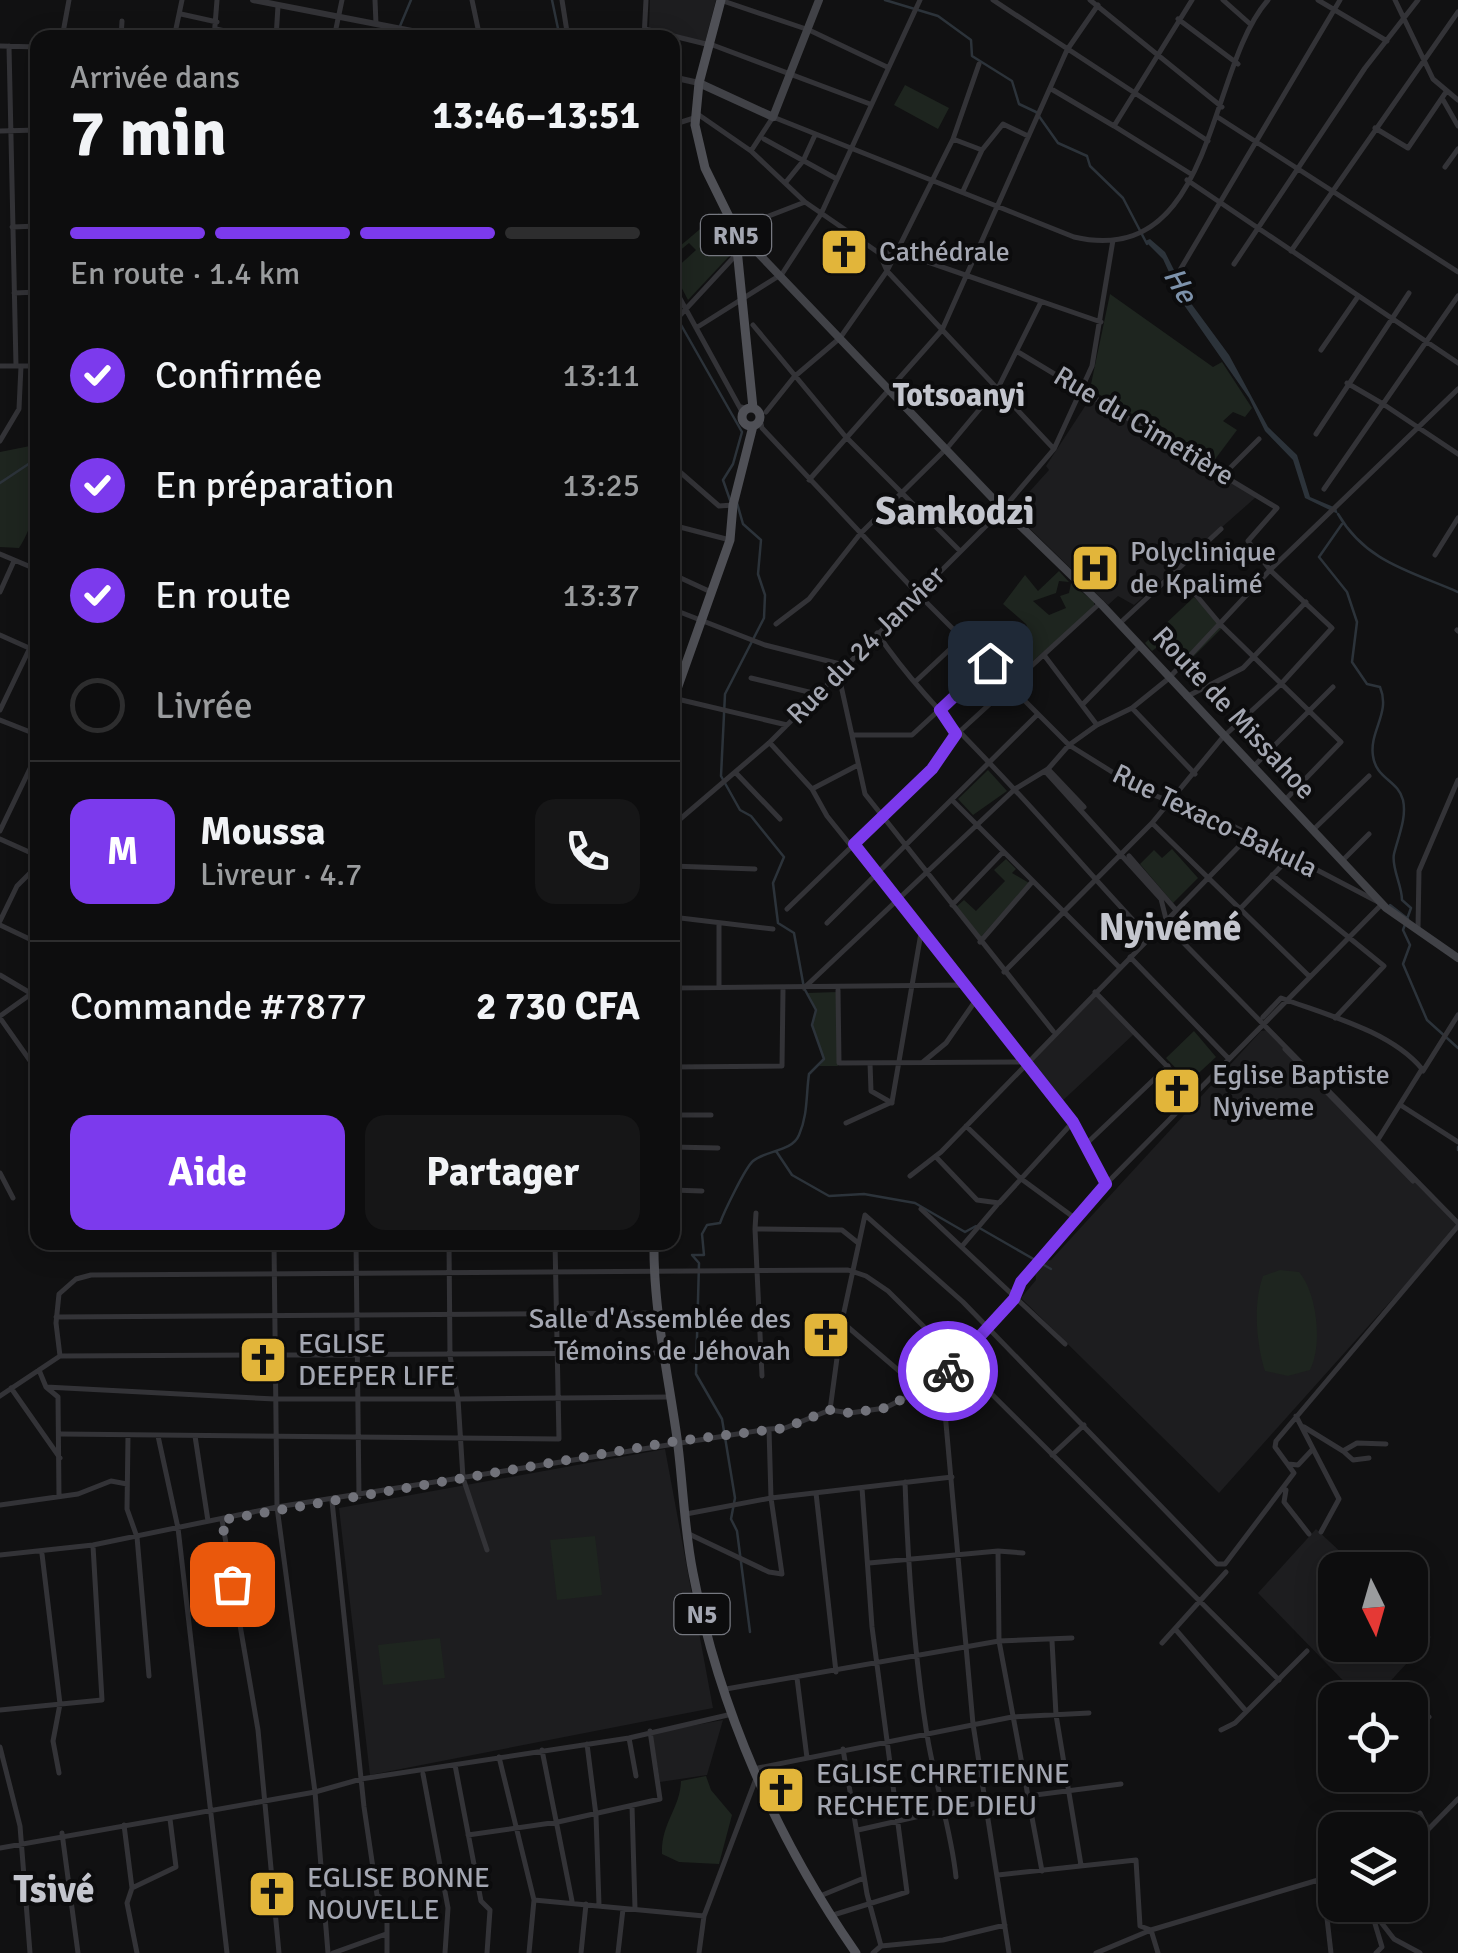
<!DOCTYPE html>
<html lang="fr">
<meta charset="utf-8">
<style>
:root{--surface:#0d0d0e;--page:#161617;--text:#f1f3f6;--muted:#9a9c9e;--line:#2d2d2e;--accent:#7c3aed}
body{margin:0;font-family:Signika,sans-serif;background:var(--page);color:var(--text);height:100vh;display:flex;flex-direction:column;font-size:38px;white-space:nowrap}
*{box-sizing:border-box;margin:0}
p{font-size:32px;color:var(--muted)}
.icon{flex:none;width:55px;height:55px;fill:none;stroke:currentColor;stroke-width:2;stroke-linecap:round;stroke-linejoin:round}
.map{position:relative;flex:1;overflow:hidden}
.panel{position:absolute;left:30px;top:30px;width:650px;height:1220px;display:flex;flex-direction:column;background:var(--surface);border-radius:20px;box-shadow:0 5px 25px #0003,0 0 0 2px var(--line)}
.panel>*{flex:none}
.needle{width:65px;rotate:175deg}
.tools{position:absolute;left:1318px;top:1552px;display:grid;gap:20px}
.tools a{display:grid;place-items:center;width:110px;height:110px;border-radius:20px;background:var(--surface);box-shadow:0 5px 25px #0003,0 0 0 2px var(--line);font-size:50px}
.pin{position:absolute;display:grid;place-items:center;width:85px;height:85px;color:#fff;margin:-42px;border-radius:20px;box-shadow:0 5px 15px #0006}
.courier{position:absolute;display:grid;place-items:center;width:100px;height:100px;margin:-50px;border:8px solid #7c3aed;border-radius:50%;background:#fff;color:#222;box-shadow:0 2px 12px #0007}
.head em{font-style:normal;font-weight:700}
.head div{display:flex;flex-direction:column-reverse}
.head{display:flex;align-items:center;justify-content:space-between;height:170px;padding:0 40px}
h1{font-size:65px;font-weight:700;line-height:75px}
.bar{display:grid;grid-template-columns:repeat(4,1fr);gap:15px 10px;align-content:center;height:120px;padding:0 40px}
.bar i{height:12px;border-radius:8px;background:var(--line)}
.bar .on{background:var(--accent)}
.bar p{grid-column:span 4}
.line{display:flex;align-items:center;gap:25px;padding:0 40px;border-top:2px solid var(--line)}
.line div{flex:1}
.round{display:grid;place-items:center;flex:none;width:105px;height:105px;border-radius:20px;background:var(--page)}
ol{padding:0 40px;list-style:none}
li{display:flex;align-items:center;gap:30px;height:110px}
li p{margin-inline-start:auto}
li .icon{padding:10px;border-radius:50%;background:var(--accent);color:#fff;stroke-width:4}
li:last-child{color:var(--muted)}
li i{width:55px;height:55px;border:5px solid var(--line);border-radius:50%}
.button{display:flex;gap:20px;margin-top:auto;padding:20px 40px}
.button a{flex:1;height:115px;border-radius:20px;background:var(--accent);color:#fff;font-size:40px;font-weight:700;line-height:115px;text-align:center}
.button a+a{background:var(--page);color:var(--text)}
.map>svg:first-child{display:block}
.built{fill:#1d1d1f}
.green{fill:#1e251f}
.water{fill:#2c333a}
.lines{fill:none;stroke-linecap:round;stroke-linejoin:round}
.stream{stroke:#2c333a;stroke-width:2.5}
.minor{stroke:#333337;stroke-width:5}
.tertiary{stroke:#333337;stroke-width:6}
.secondary{stroke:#414247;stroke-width:8}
.primary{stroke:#4f5056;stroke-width:9}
.done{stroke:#71727a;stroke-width:10;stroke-dasharray:0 18}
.route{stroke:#7c3aed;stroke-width:12}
.labels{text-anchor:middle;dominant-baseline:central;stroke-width:8;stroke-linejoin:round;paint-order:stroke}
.shield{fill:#0c0c0d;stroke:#767880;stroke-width:2.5}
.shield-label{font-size:25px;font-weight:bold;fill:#a4a7b2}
.poi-label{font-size:28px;fill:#a4a7b2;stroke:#0c0c0d;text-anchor:start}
.street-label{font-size:28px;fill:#a4a7b2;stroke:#0c0c0d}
.water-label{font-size:30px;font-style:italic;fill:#7d92ab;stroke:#0c0c0d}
.quarter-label{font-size:32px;font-weight:bold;fill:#c4c6ce;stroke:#0c0c0d}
.district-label{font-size:38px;font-weight:bold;fill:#c4c6ce;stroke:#0c0c0d}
</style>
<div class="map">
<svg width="1458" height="1953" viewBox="0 0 1458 1953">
<rect width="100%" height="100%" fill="#111112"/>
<path class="built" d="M650,0H716L705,43L649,28Z
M1093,394L1256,497L1134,605L1118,596L1108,605L1012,511L1049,470L1046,466Z
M1095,992L1135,1033L1058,1105L1025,1064Z
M1268,1030L1458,1226L1219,1493L1021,1298L1036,1280L1035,1269L1040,1263L1051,1260L1261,1031Z
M665,1449L713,1708L370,1775L339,1508Z
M1316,1529L1360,1570H1335V1645H1410V1617L1431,1637L1373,1700H1362L1258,1593Z
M723,1720L707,1775L660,1782L652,1733Z"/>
<path class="green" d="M905,85L949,108L938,129L894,105Z
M719,213L723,221L701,240L704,244L713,236L717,248L732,245L733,252L688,300L673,271L696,250L689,243L673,256V252Z
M1110,294L1213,367L1222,362L1252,408L1245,417L1233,412L1223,421L1237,430L1213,462L1090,389Z
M35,445C47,473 36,522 19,548L0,547V452Z
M1059,571L1069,582L1059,581L1056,593L1033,601L1049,615L1066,608L1060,596L1069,593L1071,583L1094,602V608L1012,679L1007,678L974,644L996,621L1012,639L1020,631L1032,639L1026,624L1003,604L1025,575L1038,591Z
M1194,597L1223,627L1188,662L1175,648L1168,654L1160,645L1152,651L1145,643Z
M988,770L1007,791L973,815L958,799Z
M1172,849L1198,878L1173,903L1140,864L1154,850L1162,858Z
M1006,859L1016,869L1012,873L1029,883L980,938L956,907L964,900L976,911L1005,881L994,870Z
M837,992L838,1066H819L824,1059L812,1025L816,1010L807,993Z
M1194,1031L1216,1057L1189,1082L1166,1058Z
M1280,1270L1299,1272C1317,1293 1323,1344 1310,1370L1288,1376L1265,1371C1256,1343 1253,1303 1263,1276Z
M595,1536L602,1595L557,1600L550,1540Z
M440,1638L445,1678L383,1685L378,1645Z
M706,1776L711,1790L732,1815L719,1864L679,1862L662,1854C661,1823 680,1809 681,1781Z"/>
<path class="water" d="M1150,239L1165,252L1190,302L1229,355L1268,427L1297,455L1310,497L1336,508L1338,514L1305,498L1293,460L1265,431L1249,398L1184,305L1163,259L1145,241Z"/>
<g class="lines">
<path class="stream" d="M552,0L560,38
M885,0L938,16L971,40L972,56L1012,81L1019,104L1036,112L1058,143L1087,156L1090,166L1123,198L1147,244
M395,38L411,0
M672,309L742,432L733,464L723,480L730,500
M0,483L36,459L38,444
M737,503L743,524L761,540L758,574L765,595L764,618L725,694L721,776L740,810L751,816L784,857L773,883L778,923L794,933L804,988L816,1010L812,1025L824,1059L809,1074C806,1094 808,1115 799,1135C792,1152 766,1150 753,1161C745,1168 724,1212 720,1223L707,1225L702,1234L704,1255H692L699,1263L696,1374L722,1419L735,1498L731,1519L737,1531L750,1632
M1338,514C1366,562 1410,571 1458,592
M1342,524L1319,557L1347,592L1357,622L1352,662L1367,684L1380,687C1391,713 1369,731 1373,756C1376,779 1398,780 1403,800C1407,818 1398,837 1394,854C1391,867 1402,885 1402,900L1411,908L1403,930L1410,945L1403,964L1427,1020L1458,1048
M1390,905L1408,919
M1458,1147V1150
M776,1151L792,1175L829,1196L864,1194L915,1203L965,1232L976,1226L1037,1261
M1044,1265L1051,1269"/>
<path class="minor" d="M375,0L376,24
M472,0L480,38
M562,0L568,38
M993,0L1208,141
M1090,0L1222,107
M1223,0L1249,23
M1318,0L1387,41
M1395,0L1433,79L1458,100
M723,1L809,30L887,67
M181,14L217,22
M1178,19L1238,64
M216,29L258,38
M645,29L710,45
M62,38L69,0
M121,38L122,21
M174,38L182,0
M214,38L217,0
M276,38L278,6
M334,38L342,0
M644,38L646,0
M710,44L870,104
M0,46L38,47
M9,46L16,366
M1053,90L1114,126L1192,0
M1442,98L1458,126
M699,115L751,151L805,202L879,253L887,271L1054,449
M1219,118L1458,272
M672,125L694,118
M1114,126L1191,174
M1375,128L1408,148L1446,92
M0,131L38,130
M764,139L835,178
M953,139L982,150
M751,151L773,117L1074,237C1215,270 1207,68 1268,0
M1445,167L1458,149
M1187,180L1458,363
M786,182L803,161L815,135
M963,191L982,150L1003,124L1028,136
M12,227L38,226
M735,229L805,202
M1291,251L1458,12
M879,253L896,251L1101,322
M1234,264L1365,68L1418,0
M1180,270L1340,0
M672,284L739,406
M14,293L38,292
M1458,296L1383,404L1458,454
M672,324L735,256
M753,325L845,436L960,551
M696,328L782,274L821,214L920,0
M1321,350L1357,298
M0,366H38
M766,412L794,377L840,338L887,271L953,139L979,64
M743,414L739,406L747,409
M760,419L762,428L917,593L1069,745L1141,790L1233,826L1382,904L1106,1184L1021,1282L1015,1299L942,1379L973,1724L1009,1953
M1316,434L1409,293
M0,441L19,409L21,366
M672,465L719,506L733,505
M1225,473L1259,439
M809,480L942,330L1067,50L1098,5
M1324,489L1383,404L1347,383
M672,525L730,540
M0,554L38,570
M1435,555L1458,518
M1175,570L1221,625L1341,742L1285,800
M672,574L711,592
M0,592L14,561
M672,609L765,645L844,665
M776,624L809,599L860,534L948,447L999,386L1041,302
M1119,624L1221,529
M1457,630L1458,631
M877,633C916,691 966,737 1013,788C1059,837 1102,888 1148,936
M0,635L38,652
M1044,655L1097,725
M838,672L865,794L1053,1031
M751,678L817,694
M915,682L964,636
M1186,697L1243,668L1306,602
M673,698L787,725
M1083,704L1140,646
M1132,708L1195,774
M0,710L38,631
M0,720L38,735
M854,735H912L990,663
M770,743L812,789L827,816L1073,1122L1106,1184
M1254,766L1333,687
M1048,769L1084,807
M1045,771L1161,899L1168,927L1458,1223
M735,772L780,819
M812,789L858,765
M952,800L1119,967
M1152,823L1310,977
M672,826L769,743L1003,509L1054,449L1092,366L1113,240
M1314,829L1369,776
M0,831L38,752
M0,839L38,856
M1129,856L1175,909
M1343,860L1369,834
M672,866L755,869
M1272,875L1384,966L1335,1018
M952,905L1003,852
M787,909L932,769L957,734L1099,604
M1238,911L1291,856
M672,917L773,929
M0,921L17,886L38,865
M827,923L1038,714
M719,924V986
M0,925L38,943
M1418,928L1419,871L1458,780
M980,942L1032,882
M1130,957L1229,1059
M1004,972L1152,823L1223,737L1281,684L1332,628L1270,570L1248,541L1277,508L1018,352
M0,975L32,994
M672,988L966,985
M804,988L1015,789L1048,769L1069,745L1097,725L1132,708L1168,679L1270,570L1458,389
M838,990L839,1063L1023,1062
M1095,992L1194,1094
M0,1016L38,989
M1263,1017L1281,998C1326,1015 1391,1031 1422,1069L1379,1138
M0,1018L38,1072
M1285,1049L1413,1181
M923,1062L946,1043L976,1000
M870,1063L871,1091L892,1103
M672,1067L782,1066L783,990
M1423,1071L1458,1015
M1402,1106L1458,1142
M672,1115H711
M846,1123L892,1102L921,933
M966,1126L1020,1178L1076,1219
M1085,1145L1168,1066
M672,1147L718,1148
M936,1157L977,1200L999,1203L1073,1122
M0,1173L13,1198
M910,1176L941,1152L1250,835
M672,1190L702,1191
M921,1209L1065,1344
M755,1229L756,1213
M274,1242L277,1507L315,1792L328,1953
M356,1242L359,1497
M449,1242L450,1356L458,1399L670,1397
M963,1245L997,1205
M56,1317L658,1313
M842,1322L919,1388
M60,1356L56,1323L59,1294L76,1279L91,1275L848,1270L866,1276L888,1291L1279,1680
M39,1370L46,1387L58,1397L59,1497
M762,1376L755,1229L842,1230L857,1242
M46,1387L275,1399H458L463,1478L487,1550
M11,1388L60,1458
M0,1396L60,1356L664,1353
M830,1410L842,1321L865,1215L963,1302L1217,1564H1225L1294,1473L1275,1447L1276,1441L1458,1226
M1296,1416L1339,1499L1321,1532
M1304,1427L1343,1451L1357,1443L1386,1444
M769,1429L785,1428L830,1410L850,1413L885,1408L942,1379
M61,1434L559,1439L555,1242
M128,1436L127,1509L137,1537L149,1676
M158,1436L178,1528L227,1953
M195,1436L208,1521
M1343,1451L1353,1460L1369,1458
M1052,1455L1084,1425
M1288,1464L1298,1465L1312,1450
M905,1482C908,1567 914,1652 927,1735C935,1785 951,1828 956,1877
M1286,1490L1284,1502L1309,1534
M816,1493L836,1672
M332,1501L364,1807L377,1895L387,1903V1953
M0,1505L78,1494L111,1481L127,1484
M686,1514L771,1498L952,1477
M222,1520L258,1730L279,1953
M998,1551L999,1641L1042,1871
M42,1554L60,1704L53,1741L59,1773
M0,1555L93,1545L277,1507L769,1429L771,1498L782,1574L769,1572L689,1534
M869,1563L998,1551L1023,1553
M1176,1630L1246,1711
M1052,1641L1056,1715L1081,1865
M1162,1643L1226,1572
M797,1678L807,1758
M726,1689L999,1641L1072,1638
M1393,1700L1398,1694L1409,1700
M1410,1701L1429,1717
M0,1710L102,1700L93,1546
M1221,1730L1235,1723L1307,1651
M629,1738L636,1776
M587,1744L596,1815L599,1905
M0,1747L20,1826L30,1953
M843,1749L867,1894L881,1946
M542,1750L572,1901
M499,1757L534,1900L529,1953
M455,1765L481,1901L490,1910L487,1953
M753,1769L1012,1717L1089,1713
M423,1774L448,1908L445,1953
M632,1806L635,1908
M1420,1813L1428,1830
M124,1825L132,1888L127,1903L137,1953
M858,1830L982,1802L1121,1784
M62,1833L78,1953
M468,1835L558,1822L660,1799L650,1731
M0,1848L315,1792L361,1779L629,1738L732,1714
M1410,1848L1458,1799
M998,1875L1136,1860L1140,1926L1151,1930L1158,1953
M1318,1881L1325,1901L1331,1953
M132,1888L176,1867L170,1819
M820,1896L864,1878
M534,1900L704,1916
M1370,1908L1394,1939L1420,1953
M830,1916L907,1892L872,1627L862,1488
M1373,1917L1382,1947L1376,1953
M333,1953L386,1934
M581,1953L586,1904
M618,1953L623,1909
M699,1953L704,1916L757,1776
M873,1953L881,1946L943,1940L1005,1925
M1096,1953L1151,1930L1335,1875"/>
<path class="tertiary" d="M253,0L448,38
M672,77L699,83"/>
<path class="secondary" d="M699,83L773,117L819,0
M735,229L1003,509L1100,603L1386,908L1458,958"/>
<path class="primary" d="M721,0L699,83L695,125L705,168L735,229L753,408
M742 417a9 9 0 1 1 18 0a9 9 0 1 1-18 0Z
M672,703L730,540L733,505L753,426
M654,1242C653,1307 668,1374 677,1438C683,1483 684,1528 693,1573C719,1709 777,1840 856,1953"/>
</g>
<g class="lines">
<path class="done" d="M232,1584L222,1520L677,1441L785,1428L830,1410L850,1413L885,1408L942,1379L948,1371"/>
<path class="route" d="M948,1371L1014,1299L1021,1282L1106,1184L1073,1122L854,844L932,769L956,734L940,710L990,663"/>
</g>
<defs>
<g id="church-square" transform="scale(2.5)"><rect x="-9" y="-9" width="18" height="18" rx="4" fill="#e2b53a" stroke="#0c0c0d"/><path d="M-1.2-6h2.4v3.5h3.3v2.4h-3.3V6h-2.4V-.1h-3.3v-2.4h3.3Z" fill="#111"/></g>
<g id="hospital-square" transform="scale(2.5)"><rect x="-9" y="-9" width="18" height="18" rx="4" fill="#e2b53a" stroke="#0c0c0d"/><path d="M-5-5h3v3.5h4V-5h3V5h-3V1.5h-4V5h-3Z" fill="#111"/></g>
</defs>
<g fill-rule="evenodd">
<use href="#church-square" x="844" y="252"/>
<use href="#hospital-square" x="1095" y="568"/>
<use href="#church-square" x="1177" y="1091"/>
<use href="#church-square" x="826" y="1335"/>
<use href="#church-square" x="263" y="1360"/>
<use href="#church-square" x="781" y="1790"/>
<use href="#church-square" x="272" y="1894"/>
</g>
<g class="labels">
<g class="shield">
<rect x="701" y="215" width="70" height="40" rx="8"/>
<rect x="674.5" y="1594" width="55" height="40" rx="8"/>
</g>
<g class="shield-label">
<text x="736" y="235">RN5</text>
<text x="702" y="1614">N5</text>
</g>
<g class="poi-label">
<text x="879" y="252">Cathédrale</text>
<text x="1130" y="552">Polyclinique<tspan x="1130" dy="32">de Kpalimé</tspan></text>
<text x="1212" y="1075">Eglise Baptiste<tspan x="1212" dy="32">Nyiveme</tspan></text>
<text x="791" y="1319" text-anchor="end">Salle d'Assemblée des<tspan x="791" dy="32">Témoins de Jéhovah</tspan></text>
<text x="298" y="1344">EGLISE<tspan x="298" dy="32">DEEPER LIFE</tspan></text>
<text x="816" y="1774">EGLISE CHRETIENNE<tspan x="816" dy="32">RECHETE DE DIEU</tspan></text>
<text x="307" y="1878">EGLISE BONNE<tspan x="307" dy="32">NOUVELLE</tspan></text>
</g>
<g class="street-label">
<text transform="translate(1144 426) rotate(31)">Rue du Cimetière</text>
<text transform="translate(866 645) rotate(-45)">Rue du 24 Janvier</text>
<text transform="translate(1234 713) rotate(47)">Route de Missahoe</text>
<text transform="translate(1215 821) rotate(26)">Rue Texaco-Bakula</text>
</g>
<g class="water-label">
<text transform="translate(1180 285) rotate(59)">He</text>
</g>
<g class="quarter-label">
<text x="959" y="395">Totsoanyi</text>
</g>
<g class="district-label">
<text x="955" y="511">Samkodzi</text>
<text x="1170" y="927">Nyivémé</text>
<text x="54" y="1889">Tsivé</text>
</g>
</g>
</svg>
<div class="tools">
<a><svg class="needle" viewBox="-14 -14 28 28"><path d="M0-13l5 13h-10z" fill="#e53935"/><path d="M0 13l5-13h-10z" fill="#9a9c9e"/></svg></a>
<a><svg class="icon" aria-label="locate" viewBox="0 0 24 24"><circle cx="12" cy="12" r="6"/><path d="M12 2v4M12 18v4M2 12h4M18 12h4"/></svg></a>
<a><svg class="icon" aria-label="layers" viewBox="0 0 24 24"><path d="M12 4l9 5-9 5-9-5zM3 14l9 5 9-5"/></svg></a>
</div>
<div class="pin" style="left:232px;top:1584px;background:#ea580c"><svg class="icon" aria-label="bag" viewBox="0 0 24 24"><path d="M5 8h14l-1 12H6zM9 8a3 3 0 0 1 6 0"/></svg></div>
<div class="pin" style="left:990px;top:663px;background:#1f2937"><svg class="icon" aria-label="home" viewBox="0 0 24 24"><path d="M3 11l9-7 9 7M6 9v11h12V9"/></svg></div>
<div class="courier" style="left:948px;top:1371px"><svg class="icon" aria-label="bike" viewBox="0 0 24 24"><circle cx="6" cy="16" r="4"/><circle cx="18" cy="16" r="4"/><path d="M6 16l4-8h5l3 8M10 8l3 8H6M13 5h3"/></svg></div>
<section class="panel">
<div class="head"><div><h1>7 min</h1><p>Arrivée dans</p></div><em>13:46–13:51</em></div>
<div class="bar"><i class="on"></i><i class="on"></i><i class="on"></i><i></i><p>En route · 1.4 km</p></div>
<ol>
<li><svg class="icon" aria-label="check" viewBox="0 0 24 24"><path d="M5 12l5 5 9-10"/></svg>Confirmée<p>13:11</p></li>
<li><svg class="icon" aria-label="check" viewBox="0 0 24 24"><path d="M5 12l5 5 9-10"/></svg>En préparation<p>13:25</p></li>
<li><svg class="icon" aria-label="check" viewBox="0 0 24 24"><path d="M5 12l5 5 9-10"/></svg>En route<p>13:37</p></li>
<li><i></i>Livrée</li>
</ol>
<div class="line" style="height:180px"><b class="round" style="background:var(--accent);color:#fff">M</b><div><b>Moussa</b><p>Livreur · 4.7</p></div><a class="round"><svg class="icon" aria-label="phone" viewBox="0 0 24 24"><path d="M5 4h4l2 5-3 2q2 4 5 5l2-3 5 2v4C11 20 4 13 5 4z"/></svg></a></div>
<div class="line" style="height:130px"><div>Commande #7877</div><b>2 730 CFA</b></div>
<div class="button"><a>Aide</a><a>Partager</a></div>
</section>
</div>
